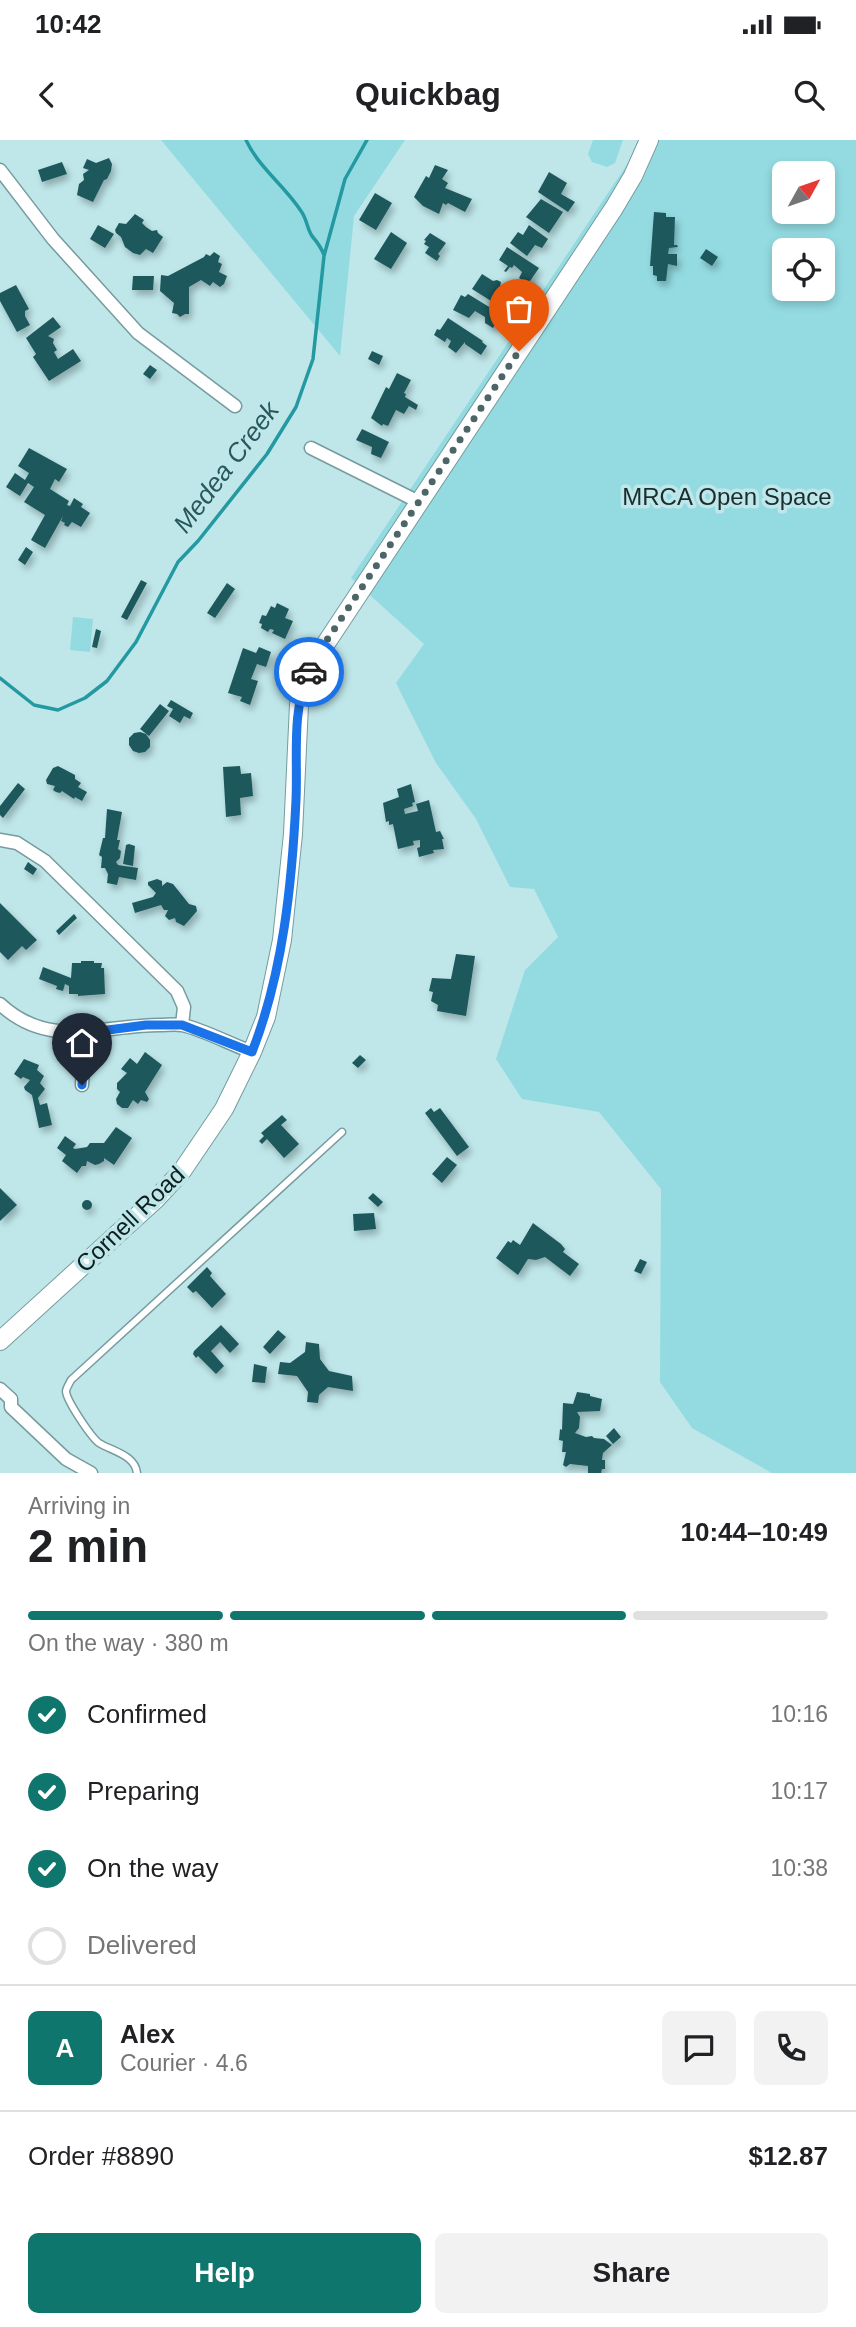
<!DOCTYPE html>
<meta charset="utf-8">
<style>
:root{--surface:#fff;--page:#f2f2f2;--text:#202124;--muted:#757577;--line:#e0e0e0;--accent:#0f766e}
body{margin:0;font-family:Arial,sans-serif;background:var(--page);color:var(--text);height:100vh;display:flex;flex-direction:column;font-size:26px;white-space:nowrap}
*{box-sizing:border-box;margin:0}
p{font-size:23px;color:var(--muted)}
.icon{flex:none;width:38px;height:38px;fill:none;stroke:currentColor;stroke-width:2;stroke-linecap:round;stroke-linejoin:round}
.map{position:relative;height:1333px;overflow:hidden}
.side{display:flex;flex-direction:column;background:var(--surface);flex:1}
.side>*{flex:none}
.needle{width:46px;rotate:50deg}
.buttons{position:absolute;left:772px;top:21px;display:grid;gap:14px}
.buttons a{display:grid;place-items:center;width:63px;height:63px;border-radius:10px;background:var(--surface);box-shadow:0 4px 10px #0003;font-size:35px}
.pin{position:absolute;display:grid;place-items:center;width:60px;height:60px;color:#fff;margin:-72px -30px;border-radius:50% 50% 50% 0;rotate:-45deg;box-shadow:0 0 7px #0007}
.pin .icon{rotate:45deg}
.courier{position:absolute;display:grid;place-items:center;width:70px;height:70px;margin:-35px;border:5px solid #1a73e8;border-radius:50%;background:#fff;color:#222;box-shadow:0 2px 9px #0007}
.head em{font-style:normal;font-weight:800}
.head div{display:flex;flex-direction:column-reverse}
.head{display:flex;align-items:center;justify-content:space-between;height:119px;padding:0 28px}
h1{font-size:46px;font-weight:800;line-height:52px}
.bar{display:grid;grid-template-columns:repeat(4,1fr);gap:10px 7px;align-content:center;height:84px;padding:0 28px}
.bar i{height:9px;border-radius:5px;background:var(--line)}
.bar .active{background:var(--accent)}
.bar p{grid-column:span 4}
.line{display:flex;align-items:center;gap:18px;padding:0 28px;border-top:2px solid var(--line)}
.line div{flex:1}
.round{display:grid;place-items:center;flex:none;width:74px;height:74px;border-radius:10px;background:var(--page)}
ol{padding:0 28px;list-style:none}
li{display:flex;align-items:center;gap:21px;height:77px}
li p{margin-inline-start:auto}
li .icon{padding:7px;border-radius:50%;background:var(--accent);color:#fff;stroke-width:4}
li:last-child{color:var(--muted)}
li i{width:38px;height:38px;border:4px solid var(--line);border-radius:50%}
.button{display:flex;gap:14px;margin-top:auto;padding:14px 28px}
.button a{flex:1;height:80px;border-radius:10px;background:var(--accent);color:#fff;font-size:28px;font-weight:800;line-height:80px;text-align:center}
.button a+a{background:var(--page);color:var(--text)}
.status{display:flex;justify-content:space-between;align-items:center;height:49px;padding:0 35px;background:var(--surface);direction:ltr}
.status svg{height:19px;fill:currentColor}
header{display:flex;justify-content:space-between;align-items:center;height:91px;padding:0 28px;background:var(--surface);font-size:32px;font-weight:800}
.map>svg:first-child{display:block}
.green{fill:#93dbe1;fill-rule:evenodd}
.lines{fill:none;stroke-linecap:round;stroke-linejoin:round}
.stream{stroke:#2499a1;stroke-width:3.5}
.building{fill:#1f585c;filter:url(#shadow)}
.service-casing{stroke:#769b9e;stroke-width:9}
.minor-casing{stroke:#769b9e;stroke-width:15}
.secondary-casing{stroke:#769b9e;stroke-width:20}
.service{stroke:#fff;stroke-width:6}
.minor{stroke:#fff;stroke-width:12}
.secondary{stroke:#fff;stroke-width:18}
.done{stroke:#4d6567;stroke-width:7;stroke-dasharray:0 12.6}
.route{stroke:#1a73e8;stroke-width:9}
.labels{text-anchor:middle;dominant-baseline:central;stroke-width:7;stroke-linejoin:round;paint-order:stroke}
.park-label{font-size:24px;fill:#192d2e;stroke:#bfe7ea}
.street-label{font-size:24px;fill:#0f1f20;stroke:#bfe7ea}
.water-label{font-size:26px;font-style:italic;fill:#29585c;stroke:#bfe7ea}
</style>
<div class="status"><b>10:42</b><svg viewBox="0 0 49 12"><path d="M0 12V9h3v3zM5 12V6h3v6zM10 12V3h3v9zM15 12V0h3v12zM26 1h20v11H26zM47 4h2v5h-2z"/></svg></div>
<header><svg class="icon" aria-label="back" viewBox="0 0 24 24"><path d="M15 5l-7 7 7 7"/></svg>Quickbag<svg class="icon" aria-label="search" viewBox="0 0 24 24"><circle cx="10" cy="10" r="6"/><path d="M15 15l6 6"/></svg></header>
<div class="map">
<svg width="856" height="1333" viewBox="0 0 856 1333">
<defs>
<filter id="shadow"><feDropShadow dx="3" dy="5" stdDeviation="3.5" flood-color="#0004"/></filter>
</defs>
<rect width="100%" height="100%" fill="#bfe7ea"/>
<path class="green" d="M161,0H405L354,76L340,216Z
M593,0H623L615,23L607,27L592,22L588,14Z
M638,0H856V1333H772L692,1288L660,1242L661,1049L599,972L522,959L496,919L525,830L558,797L534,749L510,747L476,679L436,623L396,543L424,504L351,438L628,23ZM784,33H822V72H784ZM784,110H822V149H784Z
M73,477L93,479L90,512L70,510Z"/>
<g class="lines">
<path class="stream" d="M246,0C259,28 284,45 301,71C307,79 307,89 312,96C318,103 321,107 324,115
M0,538L34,565L58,570L85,558L107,541L136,502L178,422L198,401L267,314L296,267L313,219L324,116L345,39L367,0"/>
</g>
<path class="building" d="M109,18L112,24L111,31L107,39L104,40L93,62L77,55L79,44L84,40L83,34L89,30L83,28L87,19L96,23Z
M62,22L67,34L42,42L38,30Z
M435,25L448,30L442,39L448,43L445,48L472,59L465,72L448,63L446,65L443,63L439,74L423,66L414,57L426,36L429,38Z
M549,32L567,43L561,54L575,62L568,72L538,52Z
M375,53L392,63L376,90L359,80Z
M541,59L563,72L549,93L526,77Z
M654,72L666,73V77H675L674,105H677L678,107L669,108L668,114H677V126L668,124L666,141H657V136L653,135V126H650Z
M135,74L144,80L142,83L146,87L152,91L157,90L158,93L163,97L153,113L146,109L140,115L133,113L125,107L121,97L116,93L115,90L119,83L126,84Z
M98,85L114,94L105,108L90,99Z
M529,85L548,99L542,108L535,105L527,116L510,103L518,92L523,95Z
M391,92L407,103L391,129L374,119Z
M430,93L446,103L438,114L440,116L437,121L425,113L429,107L424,104L426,101L424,100Z
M507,107L539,128L528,144L519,138L522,132L514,125L512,128L510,127L506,132L504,131L508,126L499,120Z
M706,109L718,117L712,126L700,118Z
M214,112L220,116L218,122L222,124L219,132L227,136L224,144L220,147L213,142L210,146L201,140L189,147V174H185L180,177L177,174L172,173L174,163L160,151L161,135L168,136L204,117L206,114L210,116Z
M482,134L493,141L497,140L501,142L500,147L519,158L512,169L506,165L504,169L472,149Z
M133,136H154L153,150H132Z
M16,145L29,169L25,171V176L30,185L17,192L0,161V153Z
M468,154L504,176L499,184L496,183L493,188L485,183V177L475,171L469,178L453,170L461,155L465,157Z
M53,177L61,187L48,196L54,199L53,203L57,210L54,212L58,219L73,209L81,221L49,241L33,217L36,214L26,198Z
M448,178L483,201L482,202L487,206L481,215L465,204V202L456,213L448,207L451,201L447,198L445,202L434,195L437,189L440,190Z
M372,211L383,216L379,225L368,219Z
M150,225L157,230L150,239L143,234Z
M397,233L411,240L404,253L406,254L405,257L418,265L416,270L409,266L404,274L396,270L388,286L383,284L382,286L371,278L386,247L389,249Z
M362,289L389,302L381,318L371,314L372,307L356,300Z
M29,308L67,329L59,342L55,339L50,349L69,361L67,365L70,366L74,358L83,364L81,367L90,373L81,387L72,382L68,387L64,385L65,383L61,381L63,376L45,408L31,400L45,375L24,362L34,347L28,343L20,356L6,347L15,333L25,340L29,333L18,326Z
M26,407L33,412L25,425L18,420Z
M141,440L147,443L127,480L121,477Z
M227,443L235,449L215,478L207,473Z
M277,463L289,469L285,478L293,481L285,499L272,493L274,490L270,489L268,492L261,488L262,484L259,483L262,475L266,476L271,466L275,468Z
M96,489L101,491L97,508L92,507Z
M259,507L271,512L266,527L257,524L251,539L258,541L250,565L240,561L242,557L228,553L243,508L256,513Z
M171,560L193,573L190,579L184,576L180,583L169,576L173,569L167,566Z
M160,564L169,571L149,596L140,589Z
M140,592L146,594L150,600V607L145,612L139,613L133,611L129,605V598L134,593Z
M58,626L75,635V639L81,643L78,647L87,652L82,661L75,657L74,659L62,651L60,653L56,652L53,650L55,646L47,644L46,640L53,628Z
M240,626L241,634L251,633L253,656L240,658L241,675L226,677L223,627Z
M18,643L25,649L3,678L0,675V666Z
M411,644L415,662L412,663L413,666L404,669L405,674L418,671L416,664L429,660L436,692L440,691L444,699H442L444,709L433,710L434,713L419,717L417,708L420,707V700L413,701L414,705L398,709L393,684L389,685V681L386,682L383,663L399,657L397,649Z
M107,669L122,672L117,700H120L118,709L121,711L120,718L116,722L118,725L138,728L136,740L119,737L117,745L107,743L108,734L105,728H101L102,717L99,715L103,698H105Z
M129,704L135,706L133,726L123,724L126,705Z
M28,722L37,729L33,735L24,729Z
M157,739L162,741V746L167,742L173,744L189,764L196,766L197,771L184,786L176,782L175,778L169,780L165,776L168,770H164L161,765L135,773L132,763L153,757L156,753L148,745V742Z
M0,763L37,800L26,810L22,806L8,820L0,812Z
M74,774L77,778L59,795L56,791Z
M456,814L475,816L466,876L437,871L438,865L431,861L433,852L429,851L432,838L451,839Z
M81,821H94V823H102L101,828H104L105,854L78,856V854H69V846L65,844L63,851L56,849L57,846L39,839L43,827L71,838L72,823H81Z
M145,912L162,925L145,952L149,959L147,962L141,960L138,964L133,960L128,968H122L117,964L116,959L120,952L117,949V943L127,933L121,929L130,918L137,924Z
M360,915L366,920L358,928L352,923Z
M24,919L39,925L37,930L44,936L40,943L45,949L38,958L40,965L47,963L52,985L39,988L32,955L25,950L24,947L30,940L23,937L21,939L14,934Z
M431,968L434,972L440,968L469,1007L457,1016L425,973Z
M282,975L287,980L281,985L299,1004L284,1018L267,999L262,1004L259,1001L264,996L261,993Z
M116,987L132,998L114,1025L104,1018V1021L99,1024L95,1025L87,1021L86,1026H82L77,1033L62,1021L66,1015L57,1008L65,996L76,1004L73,1008L75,1009L87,1007L90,1003H104Z
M447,1017L457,1025L442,1043L432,1034Z
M0,1048L17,1065L0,1081Z
M373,1053L383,1062L378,1067L368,1058Z
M82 1065a5 5 0 1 1 10 0a5 5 0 1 1-10 0Z
M374,1073L376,1089L354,1091L353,1074Z
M533,1083L561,1104L565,1109L563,1112L579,1124L570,1136L545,1117L536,1120L528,1119L518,1135L496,1118L508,1101L511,1103L513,1100L520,1105Z
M640,1119L647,1122L641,1134L634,1131Z
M207,1127L212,1133L210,1136L226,1154L212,1168L196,1151L193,1153L187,1147Z
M221,1185L239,1204L230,1213L220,1202L211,1211L224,1226L216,1234L198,1216L196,1218L193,1214L194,1211Z
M278,1190L286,1197L270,1214L263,1207Z
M306,1202L319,1204L320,1219L329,1231L352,1236L353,1251L328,1247L319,1255L318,1263L307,1262L308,1252L297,1236L278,1234L280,1222L290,1223L305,1212Z
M254,1224L267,1227L265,1243L252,1242Z
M577,1252L590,1254V1256L602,1259L600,1271L577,1272L580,1277L579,1288L575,1293L586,1297L592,1296L594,1298L604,1299L612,1305L603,1313L602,1320H605V1329H602L601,1333H588V1326L570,1324L566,1327L563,1325L566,1312H562L563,1301L559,1300L560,1289L562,1290L563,1263L573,1264Z
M614,1288L621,1297L613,1304L606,1296Z"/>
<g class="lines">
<g class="service-casing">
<path id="service" d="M137,1333C135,1315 112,1311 99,1303C91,1297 66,1260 66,1251C66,1249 70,1242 71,1240L342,992"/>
</g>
<g class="minor-casing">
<path id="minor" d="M0,30L53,99L138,193L235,266
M311,308L419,362
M0,700L17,703L45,721L177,851L184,867L182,885
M0,864C49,910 103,885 160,885C167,885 175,884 182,885C202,889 232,905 252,912
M82,945L85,893
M0,1249L11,1259V1267L66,1319L91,1333"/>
</g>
<g class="secondary-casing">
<path id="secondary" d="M0,1201L157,1058L182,1031L224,969L252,912L266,877L282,800L293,694L299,565L303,544L311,526L614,68L633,36L649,0"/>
</g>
<use href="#service" class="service"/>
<use href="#minor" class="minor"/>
<use href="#secondary" class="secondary"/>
</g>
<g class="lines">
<path class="done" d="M309,532L321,509L519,211"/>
<path class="route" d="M82,945L85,893L146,885H182L252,912C283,833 292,744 296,660C298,617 291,572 309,532"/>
</g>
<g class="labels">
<g class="park-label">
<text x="727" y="356">MRCA Open Space</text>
</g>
<g class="street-label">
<text transform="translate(130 1079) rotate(-44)">Cornell Road</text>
</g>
<g class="water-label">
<text transform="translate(226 327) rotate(-53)">Medea Creek</text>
</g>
</g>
</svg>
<div class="buttons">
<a><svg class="needle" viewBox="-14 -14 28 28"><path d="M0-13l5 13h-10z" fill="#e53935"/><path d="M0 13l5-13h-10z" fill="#757577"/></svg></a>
<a><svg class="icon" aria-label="locate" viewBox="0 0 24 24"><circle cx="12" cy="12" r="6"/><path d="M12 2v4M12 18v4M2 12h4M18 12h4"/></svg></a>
</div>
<div class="pin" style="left:519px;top:211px;background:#ea580c"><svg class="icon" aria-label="bag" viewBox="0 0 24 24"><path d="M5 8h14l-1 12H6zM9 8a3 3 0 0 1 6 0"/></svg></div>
<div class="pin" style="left:82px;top:945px;background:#1f2937"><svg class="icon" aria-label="home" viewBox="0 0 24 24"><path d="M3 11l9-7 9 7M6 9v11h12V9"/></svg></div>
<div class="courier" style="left:309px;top:532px"><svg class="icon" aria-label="car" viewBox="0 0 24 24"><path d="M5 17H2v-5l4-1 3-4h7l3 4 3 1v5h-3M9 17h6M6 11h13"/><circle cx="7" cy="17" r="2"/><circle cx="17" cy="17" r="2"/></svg></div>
</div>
<section class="side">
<div class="head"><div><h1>2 min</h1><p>Arriving in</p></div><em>10:44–10:49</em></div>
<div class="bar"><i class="active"></i><i class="active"></i><i class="active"></i><i></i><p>On the way · 380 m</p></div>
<ol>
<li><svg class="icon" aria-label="check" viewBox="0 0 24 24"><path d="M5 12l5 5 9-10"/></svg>Confirmed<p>10:16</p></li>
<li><svg class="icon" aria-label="check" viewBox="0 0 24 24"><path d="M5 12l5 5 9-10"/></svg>Preparing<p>10:17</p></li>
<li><svg class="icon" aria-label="check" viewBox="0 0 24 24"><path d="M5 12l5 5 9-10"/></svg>On the way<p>10:38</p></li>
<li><i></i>Delivered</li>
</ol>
<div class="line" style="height:126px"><b class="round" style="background:var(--accent);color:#fff">A</b><div><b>Alex</b><p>Courier · 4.6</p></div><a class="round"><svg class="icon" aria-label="chat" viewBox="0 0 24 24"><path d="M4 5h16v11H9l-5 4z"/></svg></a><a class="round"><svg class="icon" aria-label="phone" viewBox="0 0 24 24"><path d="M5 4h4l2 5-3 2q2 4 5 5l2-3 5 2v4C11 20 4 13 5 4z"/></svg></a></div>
<div class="line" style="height:91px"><div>Order #8890</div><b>$12.87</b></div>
<div class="button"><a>Help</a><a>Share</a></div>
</section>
